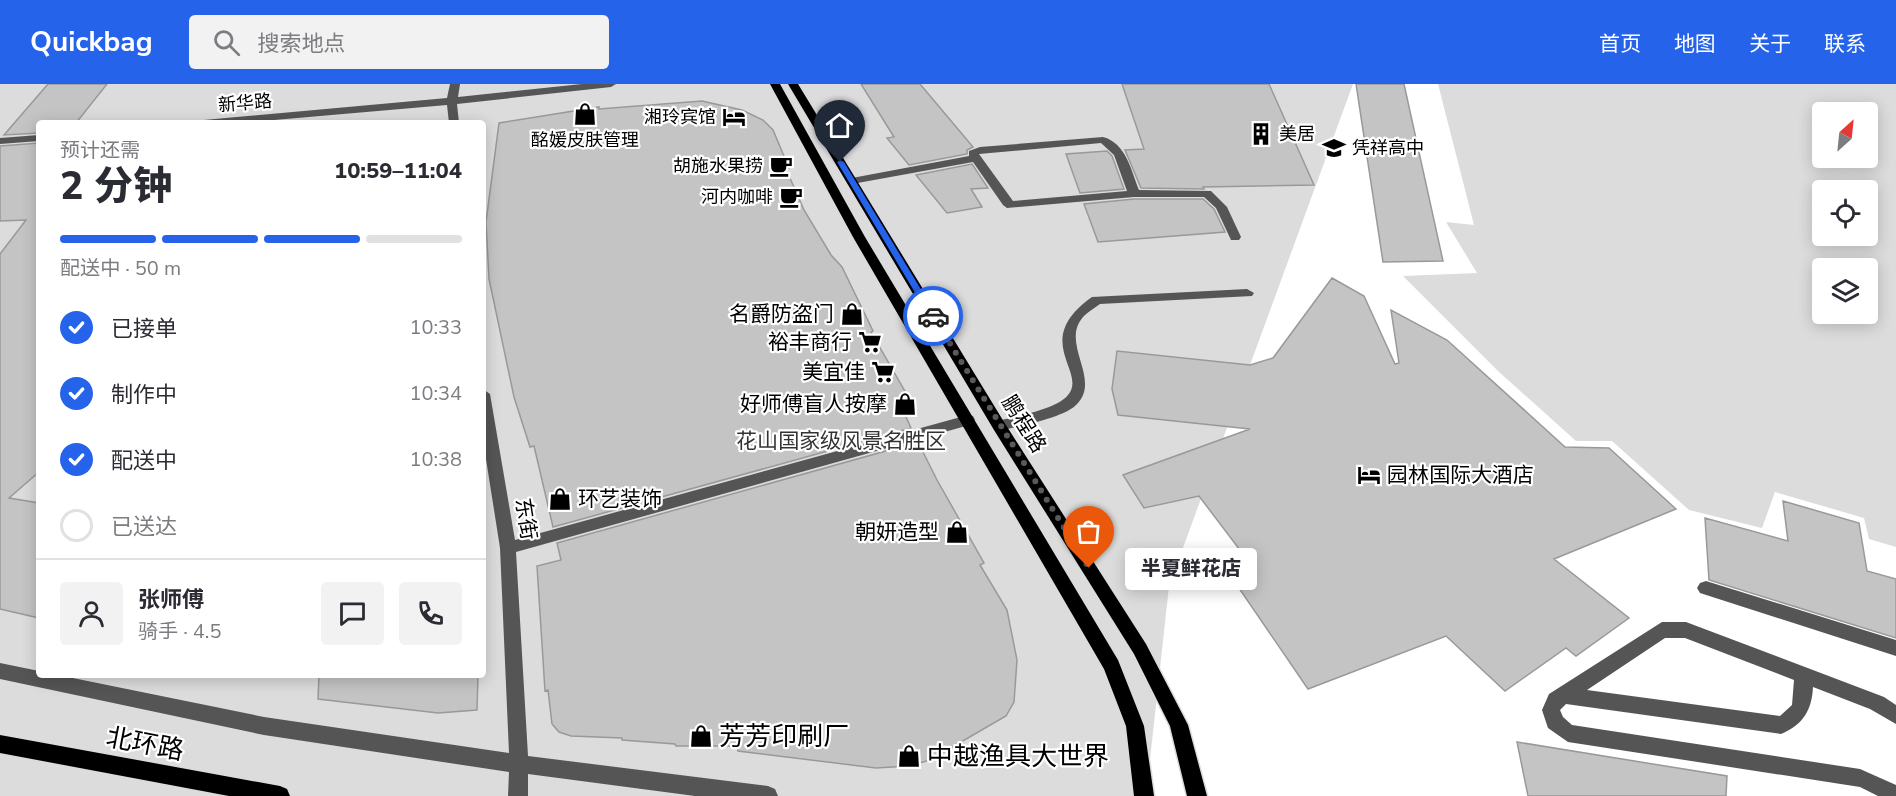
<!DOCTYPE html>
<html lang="zh">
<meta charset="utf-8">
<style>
:root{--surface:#fff;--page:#f2f2f3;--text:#2b2b33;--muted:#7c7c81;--line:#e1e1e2;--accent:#2563eb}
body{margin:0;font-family:"Nunito Sans","Noto Sans SC",sans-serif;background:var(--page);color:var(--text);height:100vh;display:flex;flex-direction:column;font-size:22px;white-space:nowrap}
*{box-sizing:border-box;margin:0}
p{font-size:20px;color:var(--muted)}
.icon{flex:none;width:33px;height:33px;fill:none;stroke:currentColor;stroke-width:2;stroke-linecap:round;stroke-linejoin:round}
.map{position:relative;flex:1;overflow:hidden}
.panel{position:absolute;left:36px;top:36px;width:450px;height:558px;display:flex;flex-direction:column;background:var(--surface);border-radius:6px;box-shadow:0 3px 15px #0003}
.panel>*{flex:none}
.needle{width:39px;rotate:27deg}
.fabs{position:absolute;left:1812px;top:18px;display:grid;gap:12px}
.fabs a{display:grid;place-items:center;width:66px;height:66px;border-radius:6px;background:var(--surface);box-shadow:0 3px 15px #0003;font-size:30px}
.pin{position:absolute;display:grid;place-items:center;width:51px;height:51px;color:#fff;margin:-62px -26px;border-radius:50% 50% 50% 0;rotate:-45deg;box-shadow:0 0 6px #0007}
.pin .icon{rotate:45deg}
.courier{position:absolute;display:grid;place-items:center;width:60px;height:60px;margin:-30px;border:4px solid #2563eb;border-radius:50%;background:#fff;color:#222;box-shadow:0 2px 8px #0007}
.bubble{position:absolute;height:42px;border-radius:6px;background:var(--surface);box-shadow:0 3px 15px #0003;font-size:20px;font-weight:800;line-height:42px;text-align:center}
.summary em{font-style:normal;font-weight:800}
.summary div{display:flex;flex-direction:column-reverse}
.summary{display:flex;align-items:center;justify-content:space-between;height:102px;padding:0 24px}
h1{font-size:39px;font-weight:800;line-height:45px}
.bar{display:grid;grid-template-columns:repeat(4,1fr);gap:9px 6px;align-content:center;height:72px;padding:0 24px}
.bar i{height:8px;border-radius:4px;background:var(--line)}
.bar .active{background:var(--accent)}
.bar p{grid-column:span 4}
.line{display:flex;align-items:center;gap:15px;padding:0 24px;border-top:2px solid var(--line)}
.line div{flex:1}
.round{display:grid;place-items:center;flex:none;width:63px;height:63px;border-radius:6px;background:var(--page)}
ol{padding:0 24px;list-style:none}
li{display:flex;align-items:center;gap:18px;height:66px}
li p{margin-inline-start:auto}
li .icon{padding:6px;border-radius:50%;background:var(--accent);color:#fff;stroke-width:4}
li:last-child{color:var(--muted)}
li i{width:33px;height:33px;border:3px solid var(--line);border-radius:50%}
header{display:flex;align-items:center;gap:36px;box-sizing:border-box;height:84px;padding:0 30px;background:var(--accent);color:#fff}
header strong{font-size:28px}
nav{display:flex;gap:33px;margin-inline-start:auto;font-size:21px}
.search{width:420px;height:54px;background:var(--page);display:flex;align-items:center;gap:15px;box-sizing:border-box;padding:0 21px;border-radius:6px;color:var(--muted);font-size:22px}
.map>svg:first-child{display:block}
.green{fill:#dcdcdc;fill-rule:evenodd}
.building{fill:#c4c4c4;stroke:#999;stroke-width:1.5}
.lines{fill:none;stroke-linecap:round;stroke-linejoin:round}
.major-casing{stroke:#dbdbdb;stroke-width:3}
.minor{fill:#555;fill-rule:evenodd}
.major{fill:#000;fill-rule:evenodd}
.route{fill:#2563eb}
.done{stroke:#595959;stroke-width:6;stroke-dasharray:0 10.8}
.labels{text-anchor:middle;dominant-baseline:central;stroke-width:4.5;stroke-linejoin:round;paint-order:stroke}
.far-street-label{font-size:18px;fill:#000;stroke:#fff}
.far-poi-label{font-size:18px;fill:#000;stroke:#fff;text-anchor:end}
.poi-label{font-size:21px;fill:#000;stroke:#fff;text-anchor:end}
.street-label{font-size:21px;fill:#000;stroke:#fff}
.park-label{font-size:21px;fill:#333;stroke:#fff}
.near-poi-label{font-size:26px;fill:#000;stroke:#fff;text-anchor:start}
.near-street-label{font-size:26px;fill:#000;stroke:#fff}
</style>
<header>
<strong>Quickbag</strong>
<div class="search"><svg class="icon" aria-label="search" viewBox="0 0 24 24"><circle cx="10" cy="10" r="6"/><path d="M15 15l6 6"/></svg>搜索地点</div>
<nav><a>首页</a><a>地图</a><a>关于</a><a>联系</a></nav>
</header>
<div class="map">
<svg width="1896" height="712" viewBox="0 0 1896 712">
<rect width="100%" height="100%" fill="#fff"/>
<path class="green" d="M0,0H1353L1169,502L1146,712H0ZM39,39H483V591H39Z
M1438,0H1896V463L1869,455L1864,434L1775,408L1762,444L1689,426L1612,357H1576L1498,287L1403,192L1477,189L1446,138L1474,141ZM1822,28H1868V74H1822ZM1822,106H1868V152H1822ZM1822,184H1868V230H1822Z"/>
<path class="building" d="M48,0H107L76,39H39V49L4,51Z
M861,0H920L973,63L967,66V70L909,81L887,54L894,53Z
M1122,0H1269L1314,101L1203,103L1204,105L1141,104L1125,66L1144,65Z
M1356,0H1404L1443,177L1383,178Z
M702,17L742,26L763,36L773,46L789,84L786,85L804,126L831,171L842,183L873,247L871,248L914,323L903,326L911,344L553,443L534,362L530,363L514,313L489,195L486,138L499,39L599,23V25Z
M39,59V388L9,414L39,419V534L0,525V170L26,136L0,137V62Z
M1107,67L1112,72L1124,105L1080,109L1066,70Z
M972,80L988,104L971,105L982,123L947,129L916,91Z
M1134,115H1203L1214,125L1225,148L1098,158L1084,120Z
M1332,194L1364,212L1395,280L1399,279L1391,226L1447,256L1565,363L1609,364L1676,425L1554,475L1629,534L1576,572L1566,564L1505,607L1446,552L1308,605L1230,491L1249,478L1199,412L1144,424L1123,391L1250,345L1118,331L1112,305L1117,267L1250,281L1273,274Z
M918,358L937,396L984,479L980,481L1007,526L1017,576L1014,618L1006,632L930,676L909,682L876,684L738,667L737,662H676L675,660L622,656V654L571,652L559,648L552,640L548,606L545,607L537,482L561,476L557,459Z
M1783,417L1859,439L1867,487L1896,495V554L1709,496L1705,434L1788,457Z
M319,591H478L477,626L438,629L318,615Z
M1517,658L1727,692L1726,712H1528Z"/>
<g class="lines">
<g class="major-casing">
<path id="major" d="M770,0H780L865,153L1118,576L1144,642L1154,712H1134L1126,642L1104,585L853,153Z
M788,0H798L1004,338L1146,560L1188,641L1207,712H1187L1170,642L1134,570L994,346Z
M0,651L280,702L287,705L290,712H229L0,669Z"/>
</g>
<path class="minor" d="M450,0H460L458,13L582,0H616L611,3L457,20L459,39H449L447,21L240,39H199L204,36L447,14Z
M39,51V57L0,60V54Z
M1103,53C1126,59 1131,86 1139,106L1211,107L1227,123L1241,153L1239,156H1231L1216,124L1204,113H1134L1007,124L1003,121L973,78L852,100L846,97L852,94L969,72V67L980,63ZM1101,59L1114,71L1127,107L1013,117L979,70Z
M1247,205L1254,209L1252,212L1100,220C1095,224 1089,227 1085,231C1058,257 1101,293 1078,319C1066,334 1018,342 999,347L992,342L994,338C1012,333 1056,326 1068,311C1088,288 1030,257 1092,213Z
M483,305L490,310L515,456L968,331L973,332L975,336L973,340L516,468L528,672L768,702L775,705L778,712H695L528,690V712H508L509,688L264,651L0,595V579L39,587V591H58L264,633L509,669L500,464L483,356Z
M1706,497L1896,556V572L1700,509L1697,504L1700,499Z
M1662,538H1686L1884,613L1896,621V640L1870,625L1813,603C1812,626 1803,641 1781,650L1566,620L1560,626L1563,633L1572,641L1860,685L1896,701V712H1878L1860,703L1568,658L1548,644L1542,626L1549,610ZM1665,554H1685L1794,596L1792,621L1780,632L1587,606Z"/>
<use href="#major" class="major"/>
</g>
<path class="route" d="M840,76L844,78L937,232L936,234L929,232L837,78Z"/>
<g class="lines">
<path class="done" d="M933,232L1089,484"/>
</g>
<defs>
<g id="shop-bare" transform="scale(1.8)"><path d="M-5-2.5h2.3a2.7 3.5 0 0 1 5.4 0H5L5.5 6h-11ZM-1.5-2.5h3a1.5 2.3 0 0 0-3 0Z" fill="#000" stroke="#fff" stroke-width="2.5" paint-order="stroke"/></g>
<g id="hotel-bare" transform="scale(1.8)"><path d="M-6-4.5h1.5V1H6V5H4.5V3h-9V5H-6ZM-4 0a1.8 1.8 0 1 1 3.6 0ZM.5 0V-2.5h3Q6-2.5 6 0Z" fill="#000" stroke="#fff" stroke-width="2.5" paint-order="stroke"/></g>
<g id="building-bare" transform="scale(1.8)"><path d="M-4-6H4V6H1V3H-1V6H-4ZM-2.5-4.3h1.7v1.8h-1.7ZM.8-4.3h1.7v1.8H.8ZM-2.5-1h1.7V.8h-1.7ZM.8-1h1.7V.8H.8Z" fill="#000" stroke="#fff" stroke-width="2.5" paint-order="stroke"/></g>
<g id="school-bare" transform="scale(1.8)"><path d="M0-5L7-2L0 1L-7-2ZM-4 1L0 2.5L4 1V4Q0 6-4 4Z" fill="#000" stroke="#fff" stroke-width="2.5" paint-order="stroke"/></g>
<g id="cafe-bare" transform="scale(1.8)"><path d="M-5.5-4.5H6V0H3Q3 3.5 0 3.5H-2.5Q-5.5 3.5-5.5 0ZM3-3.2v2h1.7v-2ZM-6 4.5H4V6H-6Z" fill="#000" stroke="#fff" stroke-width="2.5" paint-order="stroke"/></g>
<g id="supermarket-bare" transform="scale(1.8)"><path d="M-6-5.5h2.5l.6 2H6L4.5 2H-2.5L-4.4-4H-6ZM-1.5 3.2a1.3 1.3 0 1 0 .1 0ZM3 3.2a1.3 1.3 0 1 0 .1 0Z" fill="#000" stroke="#fff" stroke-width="2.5" paint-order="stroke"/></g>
</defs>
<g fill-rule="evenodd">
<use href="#shop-bare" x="585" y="30"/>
<use href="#hotel-bare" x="734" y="33"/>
<use href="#building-bare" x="1261" y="50"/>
<use href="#school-bare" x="1334" y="64"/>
<use href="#cafe-bare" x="781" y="82"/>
<use href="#cafe-bare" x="791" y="113"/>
<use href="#shop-bare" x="852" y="230"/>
<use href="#supermarket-bare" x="870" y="258"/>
<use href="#supermarket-bare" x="883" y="288"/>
<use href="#shop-bare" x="905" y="320"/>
<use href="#hotel-bare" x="1369" y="391"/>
<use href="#shop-bare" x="560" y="415"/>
<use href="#shop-bare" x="957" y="448"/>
<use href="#shop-bare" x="701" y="652"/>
<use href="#shop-bare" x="909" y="672"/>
</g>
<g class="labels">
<g class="far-street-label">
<text transform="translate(245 19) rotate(-5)">新华路</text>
</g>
<g class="far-poi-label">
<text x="716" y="33">湘玲宾馆</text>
<text x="1279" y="50" text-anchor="start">美居</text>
<text x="585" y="56" text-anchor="middle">酩媛皮肤管理</text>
<text x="1352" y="64" text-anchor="start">凭祥高中</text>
<text x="763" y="82">胡施水果捞</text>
<text x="773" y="113">河内咖啡</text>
</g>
<g class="poi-label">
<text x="834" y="230">名爵防盗门</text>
<text x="852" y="258">裕丰商行</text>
<text x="865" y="288">美宜佳</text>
<text x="887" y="320">好师傅盲人按摩</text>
<text x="1387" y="391" text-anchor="start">园林国际大酒店</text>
<text x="578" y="415" text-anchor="start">环艺装饰</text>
<text x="939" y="448">朝妍造型</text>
</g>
<g class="street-label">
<text transform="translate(1024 340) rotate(58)">鹏程路</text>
<text transform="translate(526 435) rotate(81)">东街</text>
</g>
<g class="park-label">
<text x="841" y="357">花山国家级风景名胜区</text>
</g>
<g class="near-poi-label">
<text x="719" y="652">芳芳印刷厂</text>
<text x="927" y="672">中越渔具大世界</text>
</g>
<g class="near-street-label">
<text transform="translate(145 660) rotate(11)">北环路</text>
</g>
</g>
</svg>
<div class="fabs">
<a><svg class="needle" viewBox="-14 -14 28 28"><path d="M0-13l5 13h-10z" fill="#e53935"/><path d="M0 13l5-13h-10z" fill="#7c7c81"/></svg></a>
<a><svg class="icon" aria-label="locate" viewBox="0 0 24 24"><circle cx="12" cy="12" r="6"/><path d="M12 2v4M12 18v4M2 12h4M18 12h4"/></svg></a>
<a><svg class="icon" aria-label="layers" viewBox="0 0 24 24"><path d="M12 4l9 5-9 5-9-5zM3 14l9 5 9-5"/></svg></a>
</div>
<div class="pin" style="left:1089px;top:484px;background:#ea580c"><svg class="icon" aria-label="bag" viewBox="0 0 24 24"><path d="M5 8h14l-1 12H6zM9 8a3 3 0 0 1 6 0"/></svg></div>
<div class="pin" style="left:840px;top:78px;background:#1f2937"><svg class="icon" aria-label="home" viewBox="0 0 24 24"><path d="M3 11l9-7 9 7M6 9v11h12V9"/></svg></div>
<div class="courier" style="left:933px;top:232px"><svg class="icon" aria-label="car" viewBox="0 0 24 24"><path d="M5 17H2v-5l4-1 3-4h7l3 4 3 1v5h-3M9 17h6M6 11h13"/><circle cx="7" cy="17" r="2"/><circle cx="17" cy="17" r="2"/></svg></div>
<div class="bubble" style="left:1125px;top:464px;width:132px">半夏鲜花店</div>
<section class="panel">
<div class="summary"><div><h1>2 分钟</h1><p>预计还需</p></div><em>10:59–11:04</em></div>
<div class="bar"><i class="active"></i><i class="active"></i><i class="active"></i><i></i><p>配送中 · 50 m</p></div>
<ol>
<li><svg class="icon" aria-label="check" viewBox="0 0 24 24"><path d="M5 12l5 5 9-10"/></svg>已接单<p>10:33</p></li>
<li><svg class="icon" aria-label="check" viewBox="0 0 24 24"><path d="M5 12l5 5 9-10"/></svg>制作中<p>10:34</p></li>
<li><svg class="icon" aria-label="check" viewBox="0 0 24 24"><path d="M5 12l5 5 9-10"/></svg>配送中<p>10:38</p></li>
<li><i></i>已送达</li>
</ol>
<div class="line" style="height:108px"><a class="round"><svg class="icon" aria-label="person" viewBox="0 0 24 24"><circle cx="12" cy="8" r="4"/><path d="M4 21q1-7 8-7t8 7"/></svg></a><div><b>张师傅</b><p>骑手 · 4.5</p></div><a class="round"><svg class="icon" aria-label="chat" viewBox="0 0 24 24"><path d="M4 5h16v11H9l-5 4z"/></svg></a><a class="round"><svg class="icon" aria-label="phone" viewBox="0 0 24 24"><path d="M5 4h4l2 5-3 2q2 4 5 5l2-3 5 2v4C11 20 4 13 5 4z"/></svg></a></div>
</section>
</div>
